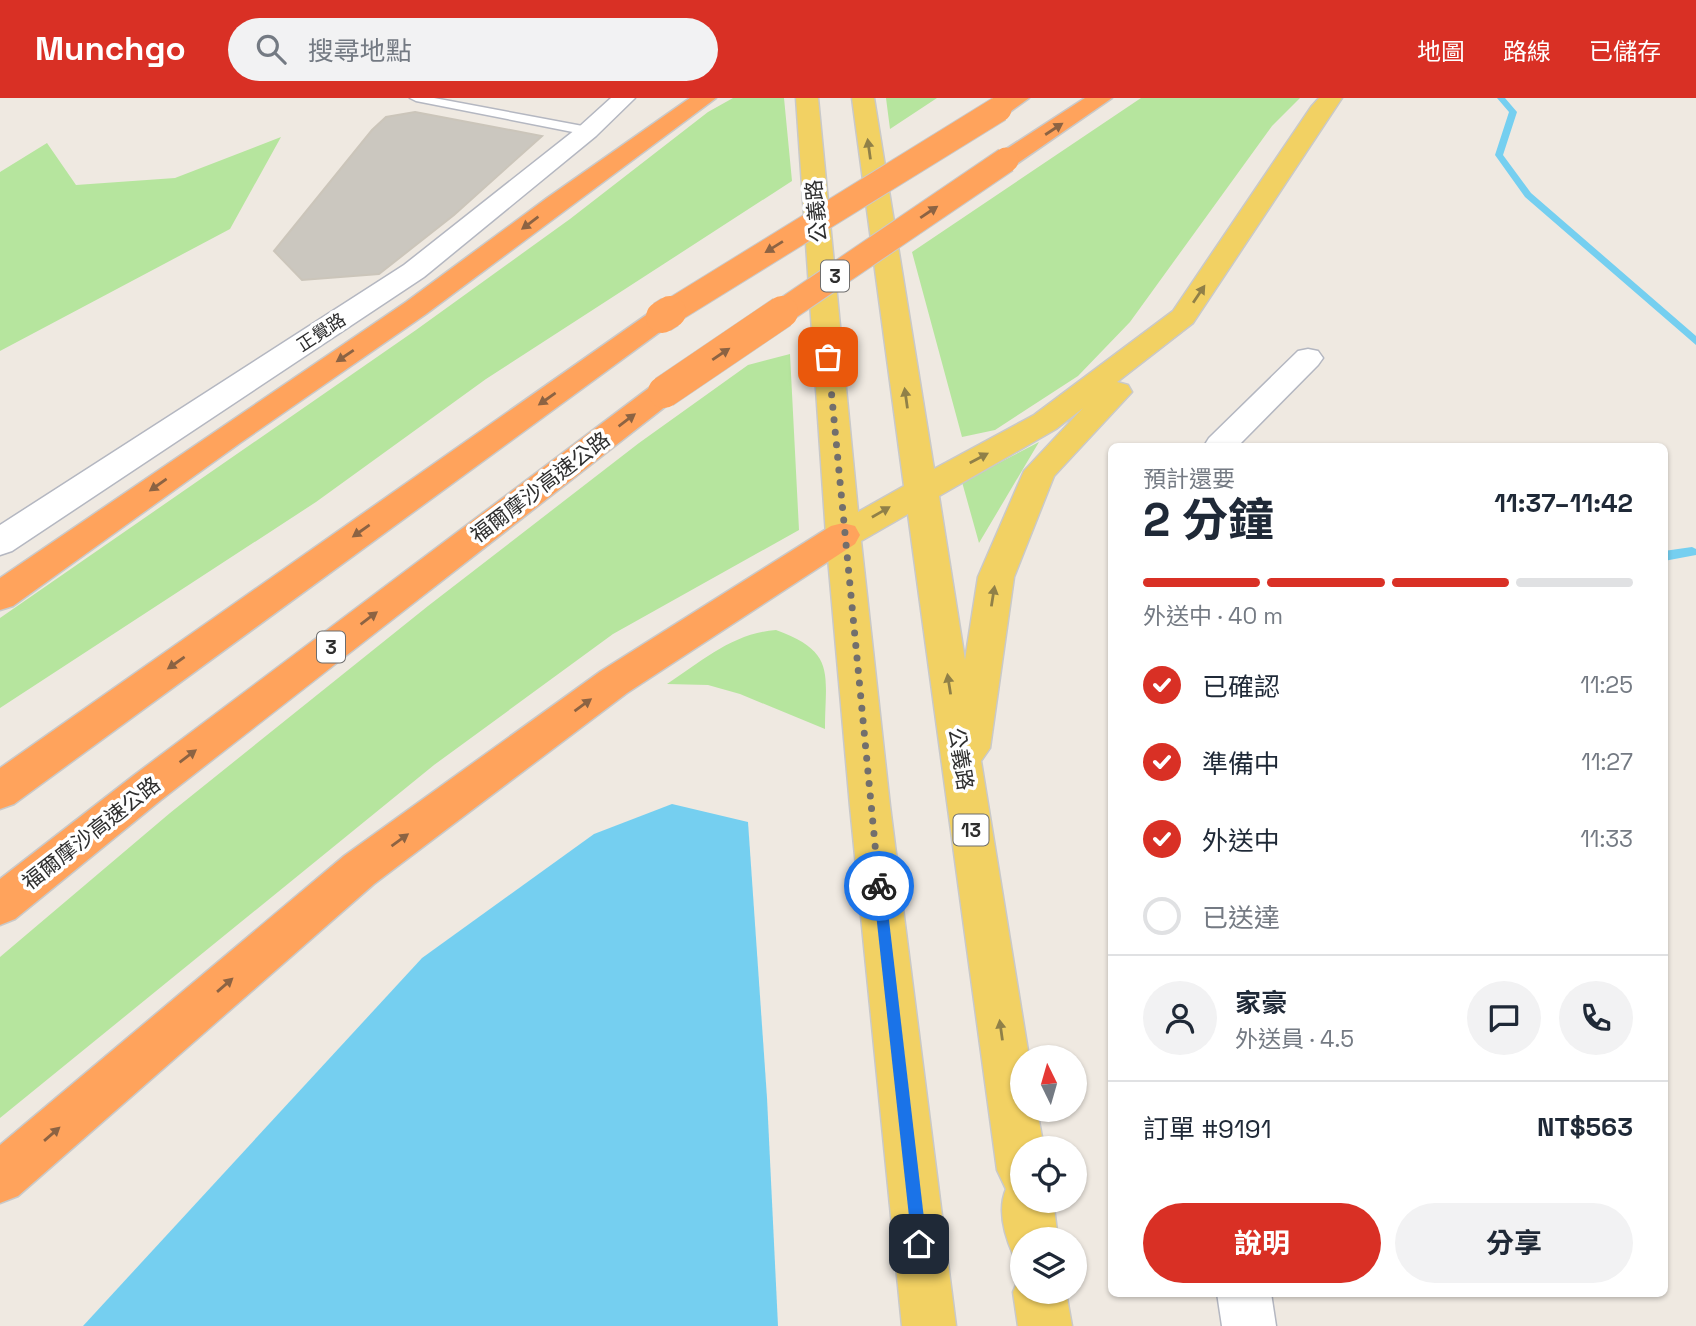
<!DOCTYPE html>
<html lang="zh-TW">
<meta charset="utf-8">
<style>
:root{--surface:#fff;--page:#f2f2f3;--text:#1f2937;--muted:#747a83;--line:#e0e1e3;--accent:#d93025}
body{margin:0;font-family:"Space Grotesk","Noto Sans TC",sans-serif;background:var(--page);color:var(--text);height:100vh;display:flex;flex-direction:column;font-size:26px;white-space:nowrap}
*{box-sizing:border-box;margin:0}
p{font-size:23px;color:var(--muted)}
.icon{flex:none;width:38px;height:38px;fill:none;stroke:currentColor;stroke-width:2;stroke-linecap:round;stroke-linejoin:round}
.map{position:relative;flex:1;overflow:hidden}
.side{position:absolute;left:1108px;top:345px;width:560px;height:854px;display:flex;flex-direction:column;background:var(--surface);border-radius:10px;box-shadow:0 2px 5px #0004}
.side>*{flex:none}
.needle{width:46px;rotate:355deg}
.tools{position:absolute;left:1010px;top:947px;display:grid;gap:14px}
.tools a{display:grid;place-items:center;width:77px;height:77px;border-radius:50%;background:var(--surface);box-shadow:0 2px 5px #0004;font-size:35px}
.pin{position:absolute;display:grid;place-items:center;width:60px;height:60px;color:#fff;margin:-30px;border-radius:14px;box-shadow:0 4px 10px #0006}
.courier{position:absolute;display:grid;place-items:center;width:70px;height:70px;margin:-35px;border:5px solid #1a73e8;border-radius:50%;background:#fff;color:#222;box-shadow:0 2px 9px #0007}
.headline em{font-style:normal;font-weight:700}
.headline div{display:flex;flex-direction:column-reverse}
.headline{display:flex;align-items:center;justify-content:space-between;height:119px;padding:0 35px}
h1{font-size:46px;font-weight:700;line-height:52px}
.bar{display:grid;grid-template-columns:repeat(4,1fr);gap:10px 7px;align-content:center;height:84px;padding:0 35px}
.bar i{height:9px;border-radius:5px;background:var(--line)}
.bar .on{background:var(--accent)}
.bar p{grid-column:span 4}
.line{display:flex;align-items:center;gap:18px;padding:0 35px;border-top:2px solid var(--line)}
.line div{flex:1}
.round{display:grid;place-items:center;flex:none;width:74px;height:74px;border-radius:37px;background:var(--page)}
ol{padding:0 35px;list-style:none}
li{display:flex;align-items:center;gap:21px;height:77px}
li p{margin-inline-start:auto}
li .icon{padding:7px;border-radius:50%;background:var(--accent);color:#fff;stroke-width:4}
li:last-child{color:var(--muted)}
li i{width:38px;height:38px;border:4px solid var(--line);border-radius:50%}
.button{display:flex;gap:14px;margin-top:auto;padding:14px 35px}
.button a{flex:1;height:80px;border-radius:42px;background:var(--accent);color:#fff;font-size:28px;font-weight:700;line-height:80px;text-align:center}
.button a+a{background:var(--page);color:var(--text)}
header{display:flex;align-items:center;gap:42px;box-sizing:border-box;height:98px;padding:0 35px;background:var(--accent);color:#fff}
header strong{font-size:33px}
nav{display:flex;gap:38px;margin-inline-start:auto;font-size:24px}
.search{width:490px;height:63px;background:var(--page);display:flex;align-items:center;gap:18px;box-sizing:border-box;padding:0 24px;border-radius:38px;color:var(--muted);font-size:26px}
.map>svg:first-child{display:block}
.green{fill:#b6e59e}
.water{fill:#75cff0}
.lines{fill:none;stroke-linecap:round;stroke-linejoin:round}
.stream{fill:#75cff0;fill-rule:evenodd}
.building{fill:#cbc7bf;stroke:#cbc5ba;stroke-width:2}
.service-casing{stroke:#b4b7c1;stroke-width:3}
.minor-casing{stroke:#b4b7c1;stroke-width:3}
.tertiary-casing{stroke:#b4b7c1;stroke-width:3}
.primary-casing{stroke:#c9c9c9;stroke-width:3}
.motorway-casing{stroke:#c9c9c9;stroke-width:3}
.service{fill:#fff;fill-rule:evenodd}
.minor{fill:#fff;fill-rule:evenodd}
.tertiary{fill:#fff;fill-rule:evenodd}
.primary{fill:#f2d163;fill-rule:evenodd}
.motorway{fill:#ffa35c;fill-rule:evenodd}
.motorway-bridge-far1-casing{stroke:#c9c9c9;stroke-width:27;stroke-linecap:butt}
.motorway-bridge-casing{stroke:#c9c9c9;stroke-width:33;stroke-linecap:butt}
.motorway-bridge-far1{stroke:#ffa35c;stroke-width:25}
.motorway-bridge{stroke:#ffa35c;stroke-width:32}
.oneway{fill:#8c6343}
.oneway2{fill:#908048}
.route{fill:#1a73e8}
.done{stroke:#726f6d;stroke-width:7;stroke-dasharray:0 12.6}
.labels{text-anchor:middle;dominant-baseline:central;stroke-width:7;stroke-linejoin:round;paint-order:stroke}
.far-street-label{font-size:18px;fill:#2e2e2e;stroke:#fff}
.shield{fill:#fff;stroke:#6d6d6d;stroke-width:2}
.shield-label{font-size:19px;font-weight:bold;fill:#2e2e2e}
.street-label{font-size:21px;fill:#2e2e2e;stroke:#fff}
</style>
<header>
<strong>Munchgo</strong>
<div class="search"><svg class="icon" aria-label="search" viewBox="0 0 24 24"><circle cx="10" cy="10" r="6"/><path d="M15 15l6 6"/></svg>搜尋地點</div>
<nav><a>地圖</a><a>路線</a><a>已儲存</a></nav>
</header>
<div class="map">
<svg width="1696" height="1228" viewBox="0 0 1696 1228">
<rect width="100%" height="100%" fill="#efe9e1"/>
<path class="green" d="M733,0H784L792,83L486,281L316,404L0,610V520L416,232L570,121L708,14Z
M886,0H937L890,31Z
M1141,0H1300L1272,28L1130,224L1078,278L995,332L962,339L912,154Z
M281,39L230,131L0,253V74L47,45L76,87L175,80Z
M790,256L799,432L613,536L434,667L0,1020V859L170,715L428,508L639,345L748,267Z
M1039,344L979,445L962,384Z
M776,532C837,554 825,576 825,631L740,596L708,587L667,586C702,563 733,535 776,532Z"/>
<path class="water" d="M672,706L748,724L767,1000L778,1228H83L422,860L594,736Z"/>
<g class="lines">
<path class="stream" d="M1497,0H1505L1517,14L1503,57L1531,95L1696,238V247L1525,99L1495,57L1509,14Z
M1692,449L1696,451V457L1664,463V453Z"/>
</g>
<path class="building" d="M415,14L542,38L454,117L379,176L302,182L274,153L372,32L386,19Z"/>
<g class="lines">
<g class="service-casing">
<path id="service" d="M410,0H434L588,29L594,33L588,37L416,3Z"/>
</g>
<g class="minor-casing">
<path id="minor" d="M1308,251L1318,253L1323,260L1318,267L1238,348H1204L1209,340L1298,253Z
M1217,1195H1271L1276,1228H1222Z"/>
</g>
<g class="tertiary-casing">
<path id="tertiary" d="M611,0H635L596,38L424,179L12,453L0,457V427L404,167L580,28Z"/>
</g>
<g class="primary-casing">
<path id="primary" d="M796,0H818L858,414L904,388L852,0H874L934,371L1034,317L1173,213L1311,9L1319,0H1342L1193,225L1117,284L1128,287L1132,294L1054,378L1014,479L990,650L981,663L1029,959H1022V1012H1037L1044,1050H1022V1102H1053L1058,1141H1022V1163L1014,1159C1005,1139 997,1112 1006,1091L997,1072L908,416L861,443L890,708L956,1228H902L850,708L826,437ZM1083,310L1024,373L978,479L965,562L939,398L1056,331Z
M1021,1175L1022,1194H1066L1072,1228H1018L1013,1194Z"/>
</g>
<g class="motorway-casing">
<path id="motorway" d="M690,0H716L426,216L240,345L13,508L0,512V480L406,204L547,100Z
M1002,0H1029L1007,16H991L987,11Z
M1085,0H1112L1015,67L1006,69L997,67L994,62L997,57Z
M662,210L672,213L676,219L672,225L14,706L0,711V670L652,213Z
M664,284L675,287L679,294L675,301L161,702L15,821L0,827V781L133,678L653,287Z
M843,425L855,428L860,437L855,446L627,595L374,786L18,1098L0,1105V1047L344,758L601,573L831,428Z"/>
</g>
<use href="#service" class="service"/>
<use href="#minor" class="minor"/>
<use href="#tertiary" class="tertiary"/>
<use href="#primary" class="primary"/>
<use href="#motorway" class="motorway"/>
<g class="motorway-bridge-far1-casing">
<path id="motorway-bridge-far1" d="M667,216L999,11
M779,216L1006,62"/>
</g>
<g class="motorway-bridge-casing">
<path id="motorway-bridge" d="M662,219L670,214
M664,294L782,214"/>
</g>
<use href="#motorway-bridge-far1" class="motorway-bridge-far1"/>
<use href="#motorway-bridge" class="motorway-bridge"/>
</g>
<defs><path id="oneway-solid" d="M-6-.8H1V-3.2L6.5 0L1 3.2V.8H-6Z" transform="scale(1.75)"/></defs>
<g class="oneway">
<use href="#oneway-solid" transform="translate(1054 31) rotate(-33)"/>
<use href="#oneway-solid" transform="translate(929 114) rotate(-34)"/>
<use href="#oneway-solid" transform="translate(530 125) rotate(143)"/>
<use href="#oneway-solid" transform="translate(774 149) rotate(148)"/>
<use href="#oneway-solid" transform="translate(721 256) rotate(-34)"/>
<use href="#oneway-solid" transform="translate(345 258) rotate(146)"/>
<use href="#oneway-solid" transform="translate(547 301) rotate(145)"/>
<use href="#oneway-solid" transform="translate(627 322) rotate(-37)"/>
<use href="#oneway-solid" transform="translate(158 387) rotate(145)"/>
<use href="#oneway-solid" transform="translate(361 433) rotate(145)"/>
<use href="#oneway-solid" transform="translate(369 520) rotate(-37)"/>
<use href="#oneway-solid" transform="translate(176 565) rotate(145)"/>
<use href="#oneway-solid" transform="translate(583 607) rotate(-36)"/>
<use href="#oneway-solid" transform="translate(188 658) rotate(-37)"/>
<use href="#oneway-solid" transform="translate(400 742) rotate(-36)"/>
<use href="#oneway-solid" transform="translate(225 887) rotate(-41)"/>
<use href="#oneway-solid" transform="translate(52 1036) rotate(-41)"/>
</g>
<g class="oneway2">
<use href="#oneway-solid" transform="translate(869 51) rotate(-98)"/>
<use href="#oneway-solid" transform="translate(1199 196) rotate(-56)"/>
<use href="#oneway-solid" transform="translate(906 300) rotate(-98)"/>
<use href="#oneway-solid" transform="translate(979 360) rotate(-28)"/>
<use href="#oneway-solid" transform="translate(881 414) rotate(-30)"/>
<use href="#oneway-solid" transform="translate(993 498) rotate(-81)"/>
<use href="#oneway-solid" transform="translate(949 586) rotate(-99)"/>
<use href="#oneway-solid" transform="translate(1001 932) rotate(-98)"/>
</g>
<path class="route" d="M879,782L885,788L927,1146L925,1152L919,1154L914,1152L912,1146L873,788Z"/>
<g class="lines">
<path class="done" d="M828,259L879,788"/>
</g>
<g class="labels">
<g class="far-street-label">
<text transform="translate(321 234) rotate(-33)">正覺路</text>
</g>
<g class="shield">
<rect x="821" y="162.5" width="28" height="31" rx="5"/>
<rect x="317" y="533.5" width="28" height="31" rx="5"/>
<rect x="953.5" y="716.5" width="35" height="31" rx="5"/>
</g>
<g class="shield-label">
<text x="835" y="178">3</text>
<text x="331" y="549">3</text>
<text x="971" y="732">13</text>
</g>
<g class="street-label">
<text transform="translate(816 113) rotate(-95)">公義路</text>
<text transform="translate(540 389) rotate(-37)">福爾摩沙高速公路</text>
<text transform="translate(961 661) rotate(81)">公義路</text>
<text transform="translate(91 735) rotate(-38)">福爾摩沙高速公路</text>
</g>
</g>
</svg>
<div class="tools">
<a><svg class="needle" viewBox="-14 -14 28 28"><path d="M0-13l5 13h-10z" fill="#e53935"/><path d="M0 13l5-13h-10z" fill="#747a83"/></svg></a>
<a><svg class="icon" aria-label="locate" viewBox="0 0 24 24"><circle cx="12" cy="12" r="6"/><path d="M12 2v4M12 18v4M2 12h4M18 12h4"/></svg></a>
<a><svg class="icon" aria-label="layers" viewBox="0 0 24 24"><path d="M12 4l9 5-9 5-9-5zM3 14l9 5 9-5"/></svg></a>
</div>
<div class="pin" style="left:828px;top:259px;background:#ea580c"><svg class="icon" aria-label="bag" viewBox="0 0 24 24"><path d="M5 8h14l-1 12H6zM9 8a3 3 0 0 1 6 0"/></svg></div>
<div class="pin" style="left:919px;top:1146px;background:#1f2937"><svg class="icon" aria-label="home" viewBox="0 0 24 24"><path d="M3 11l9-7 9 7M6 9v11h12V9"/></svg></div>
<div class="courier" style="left:879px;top:788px"><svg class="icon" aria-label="bike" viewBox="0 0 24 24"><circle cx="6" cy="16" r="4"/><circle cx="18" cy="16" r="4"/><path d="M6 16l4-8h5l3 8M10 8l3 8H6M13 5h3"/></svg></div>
<section class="side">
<div class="headline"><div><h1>2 分鐘</h1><p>預計還要</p></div><em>11:37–11:42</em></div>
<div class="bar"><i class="on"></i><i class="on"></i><i class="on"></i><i></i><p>外送中 · 40 m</p></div>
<ol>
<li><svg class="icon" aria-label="check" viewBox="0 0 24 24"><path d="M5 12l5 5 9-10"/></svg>已確認<p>11:25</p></li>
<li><svg class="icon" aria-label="check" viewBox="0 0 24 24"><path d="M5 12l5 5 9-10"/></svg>準備中<p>11:27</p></li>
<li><svg class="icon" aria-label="check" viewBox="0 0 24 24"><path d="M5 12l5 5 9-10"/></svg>外送中<p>11:33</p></li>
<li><i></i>已送達</li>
</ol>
<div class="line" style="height:126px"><a class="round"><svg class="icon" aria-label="person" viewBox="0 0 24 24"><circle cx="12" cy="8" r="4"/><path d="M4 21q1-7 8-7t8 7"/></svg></a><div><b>家豪</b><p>外送員 · 4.5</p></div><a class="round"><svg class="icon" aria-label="chat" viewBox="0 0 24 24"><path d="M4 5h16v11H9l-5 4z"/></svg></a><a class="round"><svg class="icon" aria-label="phone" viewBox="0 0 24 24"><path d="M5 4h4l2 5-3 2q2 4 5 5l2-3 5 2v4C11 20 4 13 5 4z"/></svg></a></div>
<div class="line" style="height:91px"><div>訂單 #9191</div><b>NT$563</b></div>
<div class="button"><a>說明</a><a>分享</a></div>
</section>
</div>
